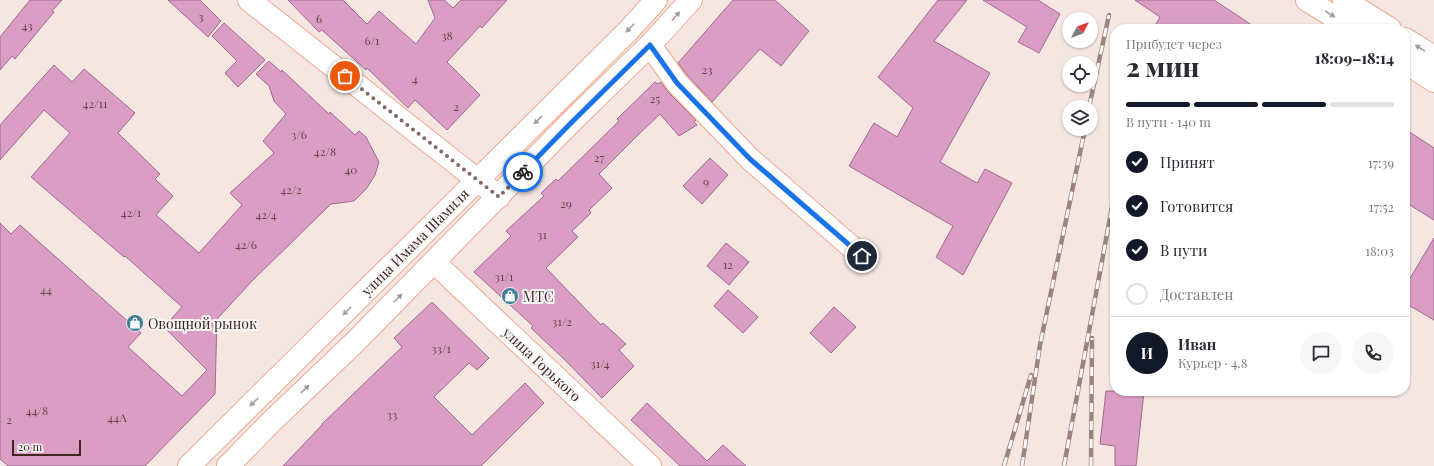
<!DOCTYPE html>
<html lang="ru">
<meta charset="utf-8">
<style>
:root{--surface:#fff;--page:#f7f7f7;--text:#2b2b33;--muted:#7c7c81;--line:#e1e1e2;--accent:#111827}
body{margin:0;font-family:"Playfair Display",serif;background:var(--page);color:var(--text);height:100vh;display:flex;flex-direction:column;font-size:15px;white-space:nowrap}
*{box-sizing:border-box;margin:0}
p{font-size:13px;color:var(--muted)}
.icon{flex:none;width:22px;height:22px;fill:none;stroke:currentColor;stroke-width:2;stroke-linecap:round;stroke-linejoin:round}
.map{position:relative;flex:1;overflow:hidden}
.sheet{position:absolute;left:1110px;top:24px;width:300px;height:372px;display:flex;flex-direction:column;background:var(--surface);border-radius:16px;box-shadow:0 1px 3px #0004}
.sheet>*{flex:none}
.needle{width:26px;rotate:49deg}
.fabs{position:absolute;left:1062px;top:12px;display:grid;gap:8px}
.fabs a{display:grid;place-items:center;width:36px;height:36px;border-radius:50%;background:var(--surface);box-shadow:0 1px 3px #0004;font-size:20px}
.scale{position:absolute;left:12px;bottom:10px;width:69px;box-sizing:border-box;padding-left:4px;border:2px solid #40261c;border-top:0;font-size:11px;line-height:14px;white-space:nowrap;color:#40261c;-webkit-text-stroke:3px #f7f7f7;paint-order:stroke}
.pin{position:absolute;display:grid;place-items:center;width:34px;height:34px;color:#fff;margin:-17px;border:2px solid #fff;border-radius:50%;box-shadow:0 1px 4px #0007}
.courier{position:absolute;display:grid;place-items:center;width:40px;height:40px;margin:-20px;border:3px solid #1a73e8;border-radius:50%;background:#fff;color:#222;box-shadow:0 1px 5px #0007}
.overview em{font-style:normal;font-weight:800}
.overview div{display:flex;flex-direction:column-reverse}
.overview{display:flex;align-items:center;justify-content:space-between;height:68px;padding:0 16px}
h1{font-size:26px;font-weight:800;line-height:30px}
.bar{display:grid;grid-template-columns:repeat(4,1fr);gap:6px 4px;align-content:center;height:48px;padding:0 16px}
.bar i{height:5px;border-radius:3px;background:var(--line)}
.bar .selected{background:var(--accent)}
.bar p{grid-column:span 4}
.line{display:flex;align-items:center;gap:10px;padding:0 16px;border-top:1px solid var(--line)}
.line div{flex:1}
.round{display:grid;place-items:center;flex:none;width:42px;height:42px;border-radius:21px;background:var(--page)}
ol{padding:0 16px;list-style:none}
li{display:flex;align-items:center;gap:12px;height:44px}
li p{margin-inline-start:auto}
li .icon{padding:4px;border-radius:50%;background:var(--accent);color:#fff;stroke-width:4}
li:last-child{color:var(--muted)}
li i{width:22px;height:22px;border:2px solid var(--line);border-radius:50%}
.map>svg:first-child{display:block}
.building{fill:#da9dc4;stroke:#a2698e}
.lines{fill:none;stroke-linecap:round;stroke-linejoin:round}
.minor-casing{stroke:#eda98f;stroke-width:24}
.major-casing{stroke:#eda98f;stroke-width:24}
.minor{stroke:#fff;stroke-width:22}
.major{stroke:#fff;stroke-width:22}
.rail-casing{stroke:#9a857e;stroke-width:4.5}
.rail{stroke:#f7f7f7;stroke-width:3;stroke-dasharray:9;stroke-linecap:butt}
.oneway{fill:#a99d99}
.done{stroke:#7f6961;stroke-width:4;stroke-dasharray:0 7.2}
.route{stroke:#1a73e8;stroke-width:5}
.labels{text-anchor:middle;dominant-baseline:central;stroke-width:4;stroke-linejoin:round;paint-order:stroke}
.number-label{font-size:12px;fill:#664446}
.street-label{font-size:14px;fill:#40261c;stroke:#f7f7f7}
.poi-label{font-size:14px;fill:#40261c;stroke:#f7f7f7;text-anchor:start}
</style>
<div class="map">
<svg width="1434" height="466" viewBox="0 0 1434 466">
<rect width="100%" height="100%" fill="#f5e6e1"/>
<path class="building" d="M30,0H62L52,11L54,12L15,59L12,56L0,70V37Z
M168,0H200L221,21L208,37Z
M288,0H343L367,24L379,11L416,44L435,18L428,0H444L453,8L461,0H507L482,28L480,26L447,62L480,95L447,130L415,100L408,108L367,68L366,70L322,30L319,32Z
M733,0H775L809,31L781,66L760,49L712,102L687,75L678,63Z
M938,0H967L934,41L990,73L940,162L977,183L985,169L1012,183L963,275L936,257L953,226L849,166L874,123L897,137L913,108L878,77Z
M983,0H1038L1060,14L1039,53L1018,42L1027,27Z
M1135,0H1214L1258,29H1153L1160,17Z
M224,23L265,60L238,87L225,73L237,61L212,36Z
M269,61L281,72L282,70L329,114L330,112L355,135L359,131L366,137L379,162L375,175L367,188L354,201L331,204L252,281L217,319L215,394L145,466H8L0,459V223L11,234L20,225L141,333L128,347L182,396L207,370L164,327L182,307L125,256L124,257L31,177L70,133L44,110L0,160V125L54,65L72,82L84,69L135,113L118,133L160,174L155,179L173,196L156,215L199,253L242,205L230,193L274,153L263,141L286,114L274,101L269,86L256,74Z
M655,82L658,84L661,82L668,92L696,120L694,122L697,125L679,136L660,114L636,137L599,174L612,188L589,210L591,213L572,231L578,237L546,268L601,325L603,323L626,344L619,350L634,366L602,398L565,360L531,328L533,326L474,272L511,236L506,231L544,196L541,193L556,179L558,181L619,121L617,119Z
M1405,129L1434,148V220L1405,202Z
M710,158L728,175L702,204L683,186Z
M1434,238V320L1405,303V287Z
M726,243L749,262L729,285L707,266Z
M728,290L758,317L743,333L714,306Z
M432,302L489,358L477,370L469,363L434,397L472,435L525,383L544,403L481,466H283L322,425V424L402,347L394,338Z
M834,307L856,327L831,353L810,333Z
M1106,391H1144L1136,466H1115V446L1100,444Z
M647,403L707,461L723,445L746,466H680L631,420Z"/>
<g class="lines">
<g class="minor-casing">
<path id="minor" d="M249,0L499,197
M650,45L677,83L750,159L862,256
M434,262L650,466"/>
</g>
<g class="major-casing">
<path id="major" d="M1307,0L1353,29
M1344,0L1390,29
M1405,39L1434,57
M1405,62L1434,81
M189,466L629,30L656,0
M228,466L271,422L354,343L572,121L650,45L691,0"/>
</g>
<use href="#minor" class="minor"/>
<use href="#major" class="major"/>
<g class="rail-casing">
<path id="rail" d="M1089,107L1109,15
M1004,466L1031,375
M1022,466L1040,345L1085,129
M1064,466L1115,191
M1091,466L1092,338"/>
</g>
<use href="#rail" class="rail"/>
</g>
<defs><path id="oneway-solid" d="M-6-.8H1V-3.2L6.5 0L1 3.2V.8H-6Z"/></defs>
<g class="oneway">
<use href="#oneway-solid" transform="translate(1330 14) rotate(32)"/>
<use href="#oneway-solid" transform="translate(676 16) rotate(-48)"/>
<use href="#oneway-solid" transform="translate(630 28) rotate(134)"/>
<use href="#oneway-solid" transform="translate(1420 48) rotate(-148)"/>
<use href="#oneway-solid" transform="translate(538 120) rotate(135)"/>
<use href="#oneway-solid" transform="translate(398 298) rotate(-45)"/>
<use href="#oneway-solid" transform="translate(347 311) rotate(135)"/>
<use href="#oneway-solid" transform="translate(305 389) rotate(-44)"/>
<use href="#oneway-solid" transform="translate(254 402) rotate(136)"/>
</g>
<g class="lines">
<path class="done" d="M345,76L499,197L523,172"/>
<path class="route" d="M523,172L572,122L650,45L677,83L750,159L862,256"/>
</g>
<defs>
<g id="shop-disc" transform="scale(0.9)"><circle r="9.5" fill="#418094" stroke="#f7f7f7"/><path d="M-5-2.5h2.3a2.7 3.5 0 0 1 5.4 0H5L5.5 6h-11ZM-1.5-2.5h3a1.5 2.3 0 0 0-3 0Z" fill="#fff"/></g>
</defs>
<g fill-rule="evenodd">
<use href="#shop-disc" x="510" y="296"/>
<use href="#shop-disc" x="135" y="323"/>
</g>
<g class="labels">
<g class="number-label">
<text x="201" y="16">3</text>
<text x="319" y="18">6</text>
<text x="27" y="25">43</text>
<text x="447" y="35">38</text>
<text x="372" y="40">6/1</text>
<text x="707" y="69">23</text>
<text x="415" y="78">4</text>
<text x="655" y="98">25</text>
<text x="95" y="103">42/11</text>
<text x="456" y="106">2</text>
<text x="299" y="134">3/6</text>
<text x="325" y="151">42/8</text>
<text x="599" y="157">27</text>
<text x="351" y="169">40</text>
<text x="706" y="181">9</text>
<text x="291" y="189">42/2</text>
<text x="566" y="203">29</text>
<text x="131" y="212">42/1</text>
<text x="266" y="214">42/4</text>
<text x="542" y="234">31</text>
<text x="246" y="244">42/6</text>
<text x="728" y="264">12</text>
<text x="504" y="276">31/1</text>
<text x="46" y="289">44</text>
<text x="562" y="321">31/2</text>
<text x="441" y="348">33/1</text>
<text x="600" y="363">31/4</text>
<text x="37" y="410">44/8</text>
<text x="392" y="414">33</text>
<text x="117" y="417">44А</text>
<text x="9" y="419">2</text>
</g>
<g class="street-label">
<text transform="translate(415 242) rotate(-45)">улица Имама Шамиля</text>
<text transform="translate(542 364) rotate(43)">улица Горького</text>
</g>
<g class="poi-label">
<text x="523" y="296">МТС</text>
<text x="148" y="323">Овощной рынок</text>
</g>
</g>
</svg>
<div class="fabs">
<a><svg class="needle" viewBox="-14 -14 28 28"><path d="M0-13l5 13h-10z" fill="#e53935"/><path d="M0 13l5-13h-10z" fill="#7c7c81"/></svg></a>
<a><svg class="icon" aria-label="locate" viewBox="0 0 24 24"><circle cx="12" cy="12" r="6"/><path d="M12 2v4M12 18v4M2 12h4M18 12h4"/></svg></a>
<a><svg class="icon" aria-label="layers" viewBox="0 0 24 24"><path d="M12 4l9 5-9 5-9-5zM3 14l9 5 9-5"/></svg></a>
</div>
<div class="scale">20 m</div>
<div class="pin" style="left:345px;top:76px;background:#ea580c"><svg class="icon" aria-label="bag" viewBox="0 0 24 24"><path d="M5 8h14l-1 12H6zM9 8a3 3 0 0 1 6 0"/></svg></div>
<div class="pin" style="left:862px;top:256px;background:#1f2937"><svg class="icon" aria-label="home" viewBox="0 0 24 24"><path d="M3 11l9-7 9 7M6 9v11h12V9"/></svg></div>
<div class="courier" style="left:523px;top:172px"><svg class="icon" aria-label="bike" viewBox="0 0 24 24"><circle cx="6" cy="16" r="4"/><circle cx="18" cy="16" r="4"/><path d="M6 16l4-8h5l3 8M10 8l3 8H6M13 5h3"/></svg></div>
<section class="sheet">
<div class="overview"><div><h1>2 мин</h1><p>Прибудет через</p></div><em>18:09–18:14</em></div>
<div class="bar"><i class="selected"></i><i class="selected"></i><i class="selected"></i><i></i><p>В пути · 140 m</p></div>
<ol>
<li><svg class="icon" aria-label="check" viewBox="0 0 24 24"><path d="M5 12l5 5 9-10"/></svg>Принят<p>17:39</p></li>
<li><svg class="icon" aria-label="check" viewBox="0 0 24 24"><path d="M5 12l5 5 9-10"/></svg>Готовится<p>17:52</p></li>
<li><svg class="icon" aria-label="check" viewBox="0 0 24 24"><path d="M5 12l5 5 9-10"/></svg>В пути<p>18:03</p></li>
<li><i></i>Доставлен</li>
</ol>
<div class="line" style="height:72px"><b class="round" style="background:var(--accent);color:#fff">И</b><div><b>Иван</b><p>Курьер · 4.8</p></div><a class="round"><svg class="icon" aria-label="chat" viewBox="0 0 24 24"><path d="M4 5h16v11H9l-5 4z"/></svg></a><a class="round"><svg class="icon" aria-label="phone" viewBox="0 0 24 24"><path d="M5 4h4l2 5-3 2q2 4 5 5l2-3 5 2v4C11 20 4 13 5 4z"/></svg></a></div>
</section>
</div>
